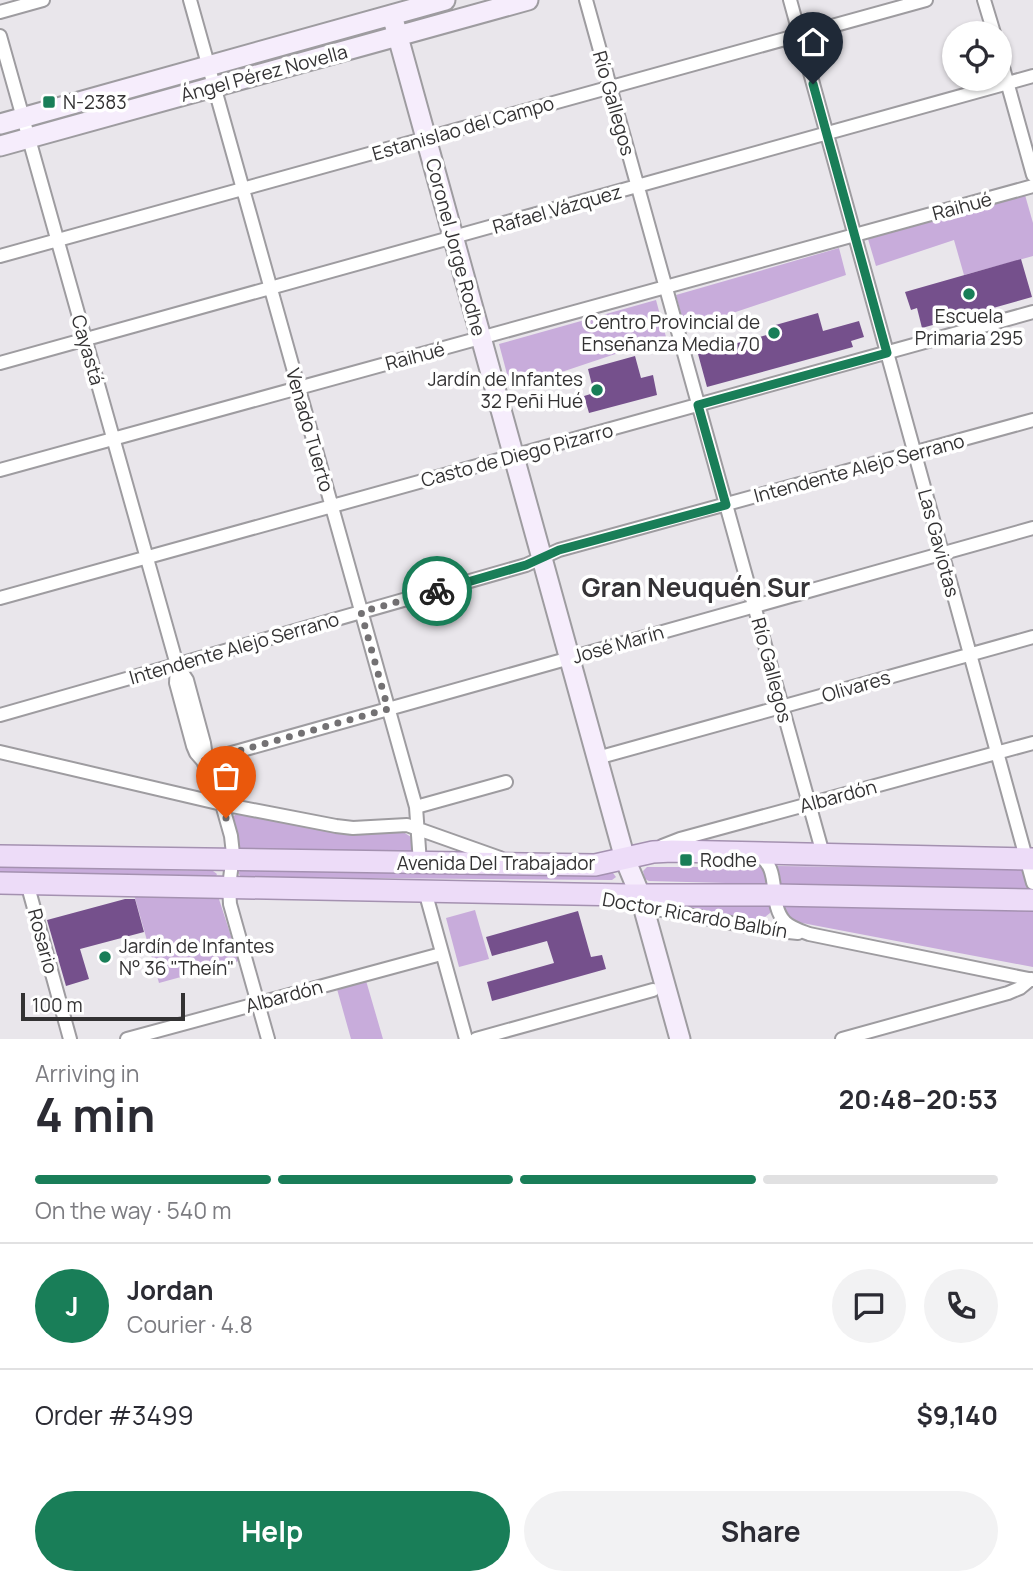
<!DOCTYPE html>
<meta charset="utf-8">
<style>
:root{--surface:#fff;--page:#f2f2f3;--text:#2b2b33;--muted:#7c7c81;--line:#e1e1e2;--accent:#197e58}
body{margin:0;font-family:Manrope,sans-serif;background:var(--page);color:var(--text);height:100vh;display:flex;flex-direction:column;font-size:26px;white-space:nowrap}
*{box-sizing:border-box;margin:0}
p{font-size:23px;color:var(--muted)}
.icon{flex:none;width:38px;height:38px;fill:none;stroke:currentColor;stroke-width:2;stroke-linecap:round;stroke-linejoin:round}
.map{position:relative;height:1039px;overflow:hidden}
.panel{display:flex;flex-direction:column;background:var(--surface);flex:1}
.panel>*{flex:none}
.controls{position:absolute;left:942px;top:21px;display:grid;gap:14px}
.controls a{display:grid;place-items:center;width:70px;height:70px;border-radius:50%;background:var(--surface);box-shadow:0 2px 5px #0004;font-size:35px}
.scale{position:absolute;left:21px;bottom:18px;width:164px;box-sizing:border-box;padding-left:7px;border:4px solid #333233;border-top:0;font-size:19px;line-height:24px;white-space:nowrap;color:#333233;-webkit-text-stroke:5px #fff;paint-order:stroke}
.pin{position:absolute;display:grid;place-items:center;width:60px;height:60px;color:#fff;margin:-72px -30px;border-radius:50% 50% 50% 0;rotate:-45deg;box-shadow:0 0 7px #0007}
.pin .icon{rotate:45deg}
.courier{position:absolute;display:grid;place-items:center;width:70px;height:70px;margin:-35px;border:5px solid #197e58;border-radius:50%;background:#fff;color:#222;box-shadow:0 2px 9px #0007}
.headline em{font-style:normal;font-weight:700}
.headline div{display:flex;flex-direction:column-reverse}
.headline{display:flex;align-items:center;justify-content:space-between;height:119px;padding:0 35px}
h1{font-size:46px;font-weight:700;line-height:52px}
.bar{display:grid;grid-template-columns:repeat(4,1fr);gap:10px 7px;align-content:center;height:84px;padding:0 35px}
.bar i{height:9px;border-radius:5px;background:var(--line)}
.bar .selected{background:var(--accent)}
.bar p{grid-column:span 4}
.line{display:flex;align-items:center;gap:18px;padding:0 35px;border-top:2px solid var(--line)}
.line div{flex:1}
.round{display:grid;place-items:center;flex:none;width:74px;height:74px;border-radius:37px;background:var(--page)}
.button{display:flex;gap:14px;margin-top:auto;padding:14px 35px}
.button a{flex:1;height:80px;border-radius:42px;background:var(--accent);color:#fff;font-size:28px;font-weight:700;line-height:80px;text-align:center}
.button a+a{background:var(--page);color:var(--text)}
.map>svg:first-child{display:block}
.green{fill:#c8acdb}
.building{fill:#75508c}
.lines{fill:none;stroke-linecap:round;stroke-linejoin:round}
.minor-casing{stroke:#9e9ca0;stroke-width:16}
.secondary-casing{stroke:#9e9ca0;stroke-width:23}
.primary-casing{stroke:#a491b0;stroke-width:24}
.minor{stroke:#fff;stroke-width:12}
.secondary{stroke:#f6edfc;stroke-width:19}
.primary{stroke:#eddcf8;stroke-width:21}
.done{stroke:#737173;stroke-width:7;stroke-dasharray:0 12.6}
.route{stroke:#197e58;stroke-width:9}
.poi-dot{fill:#197e58;stroke:#fff;stroke-width:2.5}
.labels{text-anchor:middle;dominant-baseline:central;stroke-width:7;stroke-linejoin:round;paint-order:stroke}
.street-label{font-size:19px;fill:#333233;stroke:#fff}
.poi-label{font-size:19px;fill:#333233;stroke:#fff;text-anchor:start}
.district-label{font-size:26px;font-weight:bold;fill:#353336;stroke:#fff}
</style>
<div class="map">
<svg width="1033" height="1039" viewBox="0 0 1033 1039">
<rect width="100%" height="100%" fill="#e9e6eb"/>
<path class="green" d="M1025,195L1033,223V256L964,275L954,240L876,266L868,239Z
M839,248L846,275L685,329L676,295Z
M656,300L666,337L511,389L499,344Z
M242,814L400,830L411,837L415,854L239,852L232,822V818L235,815Z
M777,866L1020,869L1023,872L1028,889L1027,891L782,885L780,884L775,869Z
M0,867L213,871L217,874L216,876L210,877L0,872Z
M647,867H764L768,884L649,881L645,879L643,871Z
M241,870L602,874L613,873L616,877L612,880L241,877L238,873Z
M133,891L218,896L239,961L159,983Z
M662,900L768,901L772,908L770,913L765,917L750,920L664,907Z
M780,903L1033,910V967L797,922L790,920Z
M475,910L489,959L459,967L446,918Z
M366,981L367,984L383,1039H351L337,989Z"/>
<path class="building" d="M1021,259L1032,297L922,328L917,308L911,310L905,292Z
M818,313L823,331L859,321L864,337L851,341L853,347L707,387L698,354L774,333L772,326Z
M635,356L641,378L653,375L657,395L589,413L584,396L594,393L588,369Z
M125,899H135L144,932L80,949L89,979L66,986L47,920Z
M578,911L591,957L602,955L606,969L492,1001L487,982L554,963L547,941L492,956L486,937Z"/>
<g class="lines">
<g class="minor-casing">
<path id="minor" d="M190,0L416,807L420,863
M586,0L823,854
M790,0L1033,883
M984,0L994,33
M0,12L43,0
M0,36L177,665L187,680L204,743L205,750L203,761
M999,53L1033,175
M0,256L926,0
M0,363L1033,76
M0,470L1033,186
M0,598L1033,312
M177,665L176,683L193,746L196,753L203,761L208,774L220,797L231,836L233,854L229,887L230,904L268,1039
M0,715L526,565L559,550L1033,420
M0,752L222,804L336,826L353,828L407,825L500,858
M597,758L1033,637
M203,761L1033,528
M416,807L506,782
M662,846L680,839L1033,743
M755,854C784,866 766,902 785,922C791,928 801,931 809,934L1033,980
M27,883L70,1039
M425,891L466,1039
M640,906L769,930L798,933
M127,1039L441,954
M476,1039L653,990
M842,1039L1008,993L1020,988L1031,979"/>
</g>
<g class="secondary-casing">
<path id="secondary" d="M392,15L625,859L640,895L680,1039
M0,124L445,0
M0,146L528,0"/>
</g>
<g class="primary-casing">
<path id="primary" d="M0,856L595,865L653,852L672,851L1033,859
M0,883L627,895H775L1033,900"/>
</g>
<use href="#minor" class="minor"/>
<use href="#secondary" class="secondary"/>
<use href="#primary" class="primary"/>
</g>
<g class="lines">
<path class="done" d="M226,818C220,797 209,781 203,761L388,709L361,612L437,591"/>
<path class="route" d="M437,591L526,565L559,550L726,505L698,405L887,353L813,84"/>
</g>
<g class="poi-dot">
<rect x="42" y="95" width="14" height="14" rx="3.5"/>
<circle cx="969" cy="294" r="7"/>
<circle cx="774" cy="333" r="7"/>
<circle cx="597" cy="390" r="7"/>
<rect x="679" y="853" width="14" height="14" rx="3.5"/>
<circle cx="105" cy="957" r="7"/>
</g>
<g class="labels">
<g class="street-label">
<text transform="translate(264 73) rotate(-15)">Ángel Pérez Novella</text>
<text transform="translate(614 103) rotate(74)">Río Gallegos</text>
<text transform="translate(463 128) rotate(-16)">Estanislao del Campo</text>
<text transform="translate(962 206) rotate(-15)">Raihué</text>
<text transform="translate(557 209) rotate(-16)">Rafael Vázquez</text>
<text transform="translate(456 247) rotate(75)">Coronel Jorge Rodhe</text>
<text transform="translate(88 350) rotate(74)">Cayastá</text>
<text transform="translate(415 356) rotate(-15)">Raihué</text>
<text transform="translate(310 430) rotate(74)">Venado Tuerto</text>
<text transform="translate(517 455) rotate(-15)">Casto de Diego Pizarro</text>
<text transform="translate(859 468) rotate(-15)">Intendente Alejo Serrano</text>
<text transform="translate(939 543) rotate(75)">Las Gaviotas</text>
<text transform="translate(618 644) rotate(-16)">José Marín</text>
<text transform="translate(234 648) rotate(-16)">Intendente Alejo Serrano</text>
<text transform="translate(772 670) rotate(75)">Río Gallegos</text>
<text transform="translate(856 686) rotate(-16)">Olivares</text>
<text transform="translate(838 796) rotate(-15)">Albardón</text>
<text x="496" y="863">Avenida Del Trabajador</text>
<text transform="translate(695 915) rotate(10)">Doctor Ricardo Balbín</text>
<text transform="translate(43 941) rotate(75)">Rosario</text>
<text transform="translate(284 996) rotate(-15)">Albardón</text>
</g>
<g class="poi-label">
<text x="63" y="102">N-2383</text>
<text x="969" y="316" text-anchor="middle">Escuela<tspan x="969" dy="22">Primaria 295</tspan></text>
<text x="760" y="322" text-anchor="end">Centro Provincial de<tspan x="760" dy="22">Enseñanza Media 70</tspan></text>
<text x="583" y="379" text-anchor="end">Jardín de Infantes<tspan x="583" dy="22">32 Peñi Hué</tspan></text>
<text x="700" y="860">Rodhe</text>
<text x="119" y="946">Jardín de Infantes<tspan x="119" dy="22">N° 36 "Theín"</tspan></text>
</g>
<g class="district-label">
<text x="696" y="587">Gran Neuquén Sur</text>
</g>
</g>
</svg>
<div class="controls">
<a><svg class="icon" aria-label="locate" viewBox="0 0 24 24"><circle cx="12" cy="12" r="6"/><path d="M12 2v4M12 18v4M2 12h4M18 12h4"/></svg></a>
</div>
<div class="scale">100 m</div>
<div class="pin" style="left:226px;top:818px;background:#ea580c"><svg class="icon" aria-label="bag" viewBox="0 0 24 24"><path d="M5 8h14l-1 12H6zM9 8a3 3 0 0 1 6 0"/></svg></div>
<div class="pin" style="left:813px;top:84px;background:#1f2937"><svg class="icon" aria-label="home" viewBox="0 0 24 24"><path d="M3 11l9-7 9 7M6 9v11h12V9"/></svg></div>
<div class="courier" style="left:437px;top:591px"><svg class="icon" aria-label="bike" viewBox="0 0 24 24"><circle cx="6" cy="16" r="4"/><circle cx="18" cy="16" r="4"/><path d="M6 16l4-8h5l3 8M10 8l3 8H6M13 5h3"/></svg></div>
</div>
<section class="panel">
<div class="headline"><div><h1>4 min</h1><p>Arriving in</p></div><em>20:48–20:53</em></div>
<div class="bar"><i class="selected"></i><i class="selected"></i><i class="selected"></i><i></i><p>On the way · 540 m</p></div>
<div class="line" style="height:126px"><b class="round" style="background:var(--accent);color:#fff">J</b><div><b>Jordan</b><p>Courier · 4.8</p></div><a class="round"><svg class="icon" aria-label="chat" viewBox="0 0 24 24"><path d="M4 5h16v11H9l-5 4z"/></svg></a><a class="round"><svg class="icon" aria-label="phone" viewBox="0 0 24 24"><path d="M5 4h4l2 5-3 2q2 4 5 5l2-3 5 2v4C11 20 4 13 5 4z"/></svg></a></div>
<div class="line" style="height:91px"><div>Order #3499</div><b>$9,140</b></div>
<div class="button"><a>Help</a><a>Share</a></div>
</section>
